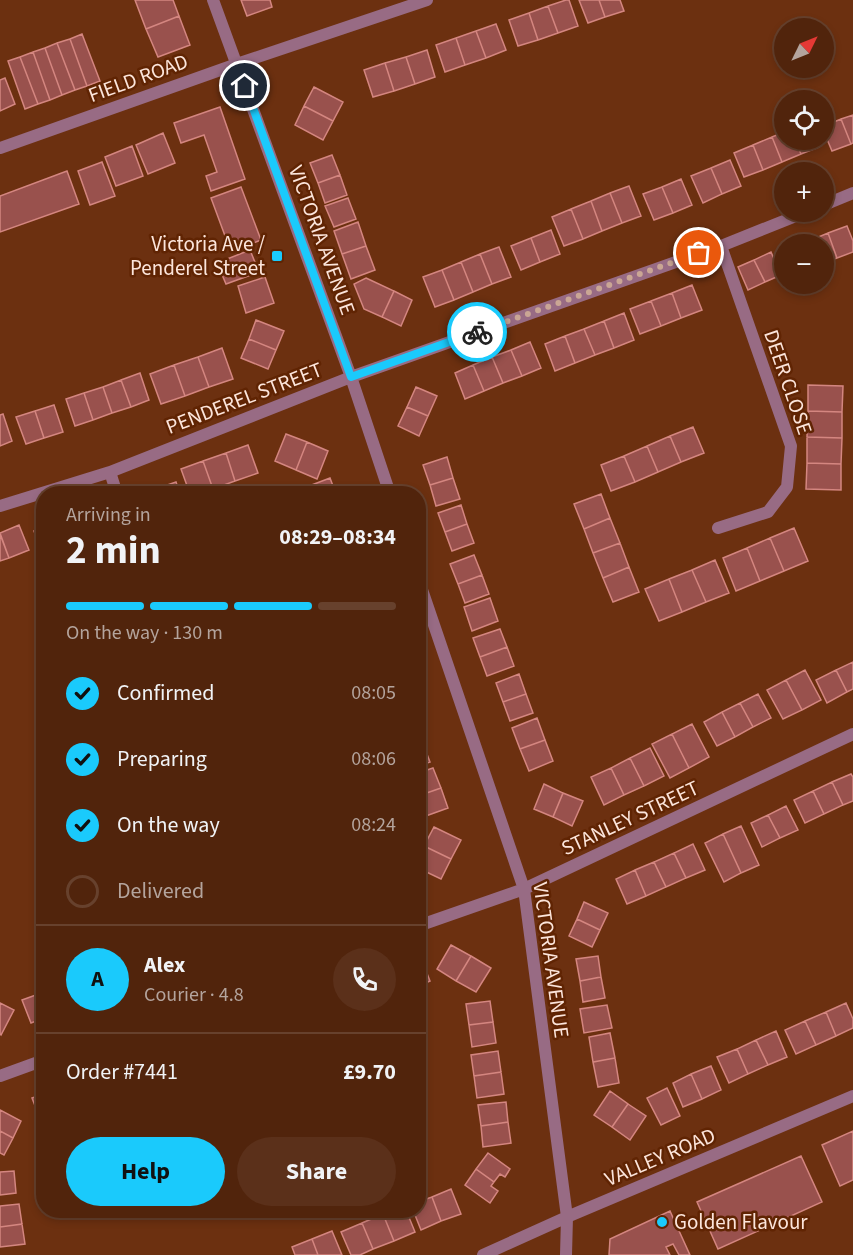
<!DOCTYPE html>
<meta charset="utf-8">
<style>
:root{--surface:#51240c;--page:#5b301a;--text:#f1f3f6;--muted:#b4a49d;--line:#67412d;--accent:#1acafc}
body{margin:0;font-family:"Source Sans 3",sans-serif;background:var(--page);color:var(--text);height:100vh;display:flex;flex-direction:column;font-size:22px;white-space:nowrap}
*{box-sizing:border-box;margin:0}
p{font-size:20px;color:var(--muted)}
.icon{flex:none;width:33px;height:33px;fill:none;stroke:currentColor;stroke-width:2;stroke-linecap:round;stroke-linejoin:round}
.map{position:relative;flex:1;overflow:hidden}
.drawer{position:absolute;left:36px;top:486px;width:390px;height:732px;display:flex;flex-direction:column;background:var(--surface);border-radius:24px;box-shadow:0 3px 9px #0003,0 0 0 2px var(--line)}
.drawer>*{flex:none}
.needle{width:39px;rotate:47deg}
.fabs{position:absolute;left:774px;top:18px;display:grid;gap:12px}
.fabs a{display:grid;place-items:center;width:60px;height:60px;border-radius:50%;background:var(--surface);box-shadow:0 3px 9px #0003,0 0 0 2px var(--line);font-size:30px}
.pin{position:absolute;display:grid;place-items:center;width:51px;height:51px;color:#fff;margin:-26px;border:3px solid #fff;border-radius:50%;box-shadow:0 2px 6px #0007}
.courier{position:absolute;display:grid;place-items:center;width:60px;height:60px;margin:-30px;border:4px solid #1acafc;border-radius:50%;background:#fff;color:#222;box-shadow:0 2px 8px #0007}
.head em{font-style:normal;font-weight:700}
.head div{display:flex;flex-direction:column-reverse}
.head{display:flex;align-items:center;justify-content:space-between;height:102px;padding:0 30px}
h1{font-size:39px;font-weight:700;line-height:45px}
.bar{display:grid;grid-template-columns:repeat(4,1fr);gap:9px 6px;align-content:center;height:72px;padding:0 30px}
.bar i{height:8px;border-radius:4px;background:var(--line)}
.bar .on{background:var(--accent)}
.bar p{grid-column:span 4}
.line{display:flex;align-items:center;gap:15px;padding:0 30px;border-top:2px solid var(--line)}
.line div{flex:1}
.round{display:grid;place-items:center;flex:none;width:63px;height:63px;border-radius:32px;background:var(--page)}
ol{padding:0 30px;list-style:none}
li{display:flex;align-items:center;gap:18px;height:66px}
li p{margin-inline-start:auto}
li .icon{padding:6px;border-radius:50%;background:var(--accent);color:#111;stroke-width:4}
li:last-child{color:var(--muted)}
li i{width:33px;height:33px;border:3px solid var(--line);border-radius:50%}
.primary-button{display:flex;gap:12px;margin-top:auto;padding:12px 30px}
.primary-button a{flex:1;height:69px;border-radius:36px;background:var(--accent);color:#111;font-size:24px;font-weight:700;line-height:69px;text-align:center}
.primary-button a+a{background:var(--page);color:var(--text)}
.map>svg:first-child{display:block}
.building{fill:#99514d;stroke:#d48680;stroke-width:1.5}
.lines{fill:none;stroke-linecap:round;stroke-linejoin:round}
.minor{stroke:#986b84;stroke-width:12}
.tertiary{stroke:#986b84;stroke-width:12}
.done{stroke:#caa694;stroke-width:6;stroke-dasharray:0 10.8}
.route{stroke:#1acafc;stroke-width:8}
.poi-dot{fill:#1acafc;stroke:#602403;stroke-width:2}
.labels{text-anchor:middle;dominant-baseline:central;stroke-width:5;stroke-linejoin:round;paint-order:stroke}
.street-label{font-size:21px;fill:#fce5db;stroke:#602403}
.poi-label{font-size:21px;fill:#fce5db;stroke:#602403;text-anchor:end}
</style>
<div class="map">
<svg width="853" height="1255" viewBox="0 0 853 1255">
<rect width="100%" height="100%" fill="#6c3010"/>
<path class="building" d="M135,0H173L179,16L146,29Z
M241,0H270L272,7L247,16Z
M566,0H569L578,26L558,33L548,6Z
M579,0H599L605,17L588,23Z
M599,0H620L624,11L605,17Z
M548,6L558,33L538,40L529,13Z
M529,13L538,40L518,46L509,20Z
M179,16L190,45L158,57L146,29Z
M496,24L506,50L486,58L476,31Z
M476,31L486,58L465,65L456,38Z
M82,34L100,81L87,86L70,39Z
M456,38L465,65L445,72L436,45Z
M70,39L87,86L75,90L57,43Z
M57,43L75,90L62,95L45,48Z
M45,48L62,95L50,100L33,52Z
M427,50L435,77L415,84L406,57Z
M33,52L50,100L38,104L20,57Z
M20,57L38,104L25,109L8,61Z
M406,57L415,84L394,91L385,63Z
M385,63L394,91L373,97L364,70Z
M5,78L15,104L0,111V80Z
M314,87L343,102L333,121L304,106Z
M304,106L333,121L323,140L295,125Z
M220,107L245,179L211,191L206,176L217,172L204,135L181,143L174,123Z
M853,115V143L851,144L841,119Z
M841,119L851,144L832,151L824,132V126Z
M784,132V140H795L801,154L782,162L772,137Z
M163,133L175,163L148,174L136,145Z
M772,137L782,162L763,170L753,145Z
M795,140H817L819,147L801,154Z
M753,145L763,170L744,177L734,153Z
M132,146L143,176L116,186L105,157Z
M332,155L340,175L318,183L310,163Z
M730,160L741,186L722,194L711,168Z
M102,162L115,196L90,205L78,171Z
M711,168L722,194L703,203L691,176Z
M67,171L79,204L0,232V196Z
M340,175L347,195L325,203L318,183Z
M681,179L692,205L673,213L662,187Z
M629,186L641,216L622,223L610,193Z
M241,187L261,240L231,252L211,198Z
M662,187L673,213L654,220L643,194Z
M610,193L622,223L602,231L591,201Z
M348,198L356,219L334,227L325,206Z
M591,201L602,231L583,239L571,209Z
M571,209L583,239L564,246L552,217Z
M358,222L366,246L342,254L334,231Z
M847,226L853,241V252L837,258L828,233Z
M551,230L560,254L540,262L531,238Z
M828,233L837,258L824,263V244H810L809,241Z
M531,238L540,262L521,270L511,246Z
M366,246L375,270L351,279L342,254Z
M499,247L511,277L492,284L480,254Z
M250,250L259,272L226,284L217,263Z
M771,252L781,275L765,282L754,260Z
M480,254L492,284L473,292L461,262Z
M754,260L765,282L748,290L738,267Z
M461,262L473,292L454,300L442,270Z
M442,270L454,300L435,307L423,277Z
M265,277L274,303L246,313L238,286Z
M366,278L394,291L382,317L364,309L354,284Z
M692,285L702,310L681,318L672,293Z
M394,291L412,300L401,326L382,317Z
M672,293L681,318L661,326L651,301Z
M651,301L661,326L640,334L630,309Z
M624,313L634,340L614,348L604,321Z
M256,320L284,331L276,350L249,339Z
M604,321L614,348L595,355L584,329Z
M584,329L595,355L575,363L565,336Z
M565,336L575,363L555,371L545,344Z
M249,339L276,350L268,369L241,358Z
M530,342L541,368L522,376L511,350Z
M222,348L233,379L209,387L198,357Z
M511,350L522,376L503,383L492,357Z
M198,357L209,387L185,396L174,365Z
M492,357L503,383L484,391L473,365Z
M174,365L185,396L161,404L150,374Z
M473,365L484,391L465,399L455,373Z
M140,373L149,400L131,407L121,380Z
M121,380L131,407L112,413L103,387Z
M808,385L843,386L842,412L808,411Z
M103,387L112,413L93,420L84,393Z
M416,387L437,396L428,416L407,407Z
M84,393L93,420L75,426L66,399Z
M54,405L63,432L44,438L35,411Z
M407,407L428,416L419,436L398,426Z
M35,411L44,438L26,444L16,417Z
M808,411L842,412V438L807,437Z
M3,414L12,441L0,446V415Z
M693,427L704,453L681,462L670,436Z
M286,434L307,442L296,470L275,461Z
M670,436L681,462L658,472L647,446Z
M807,437L842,438L841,464L807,463Z
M307,442L328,451L317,479L296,470Z
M248,445L258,473L235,481L226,453Z
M647,446L658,472L635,482L624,456Z
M226,453L235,481L213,489L203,461Z
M624,456L635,482L611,491L601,465Z
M447,457L453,478L430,485L423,465Z
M203,461L213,489L199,494H190L181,469Z
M807,463L841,464V490L806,489Z
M330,478L336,494H312L309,486Z
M453,478L460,499L436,506L430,485Z
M176,482L180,494H154L153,490Z
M601,494L610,518L584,529L574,504Z
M461,505L467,524L445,532L438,513Z
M610,518L620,543L593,553L584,529Z
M467,524L474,543L452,551L445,532Z
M19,525L29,550L9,558L0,533Z
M44,527V556H43L34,531Z
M794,528L808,561L784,571L770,538Z
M0,534L9,558L0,561Z
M770,538L784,571L760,581L747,548Z
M620,543L629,567L603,578L593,553Z
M747,548L760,581L736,591L723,558Z
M474,555L482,575L458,584L450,564Z
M715,560L729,593L706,602L692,570Z
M629,567L639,592L613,602L603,578Z
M692,570L706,602L682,612L669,579Z
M482,575L489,594L465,603L458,584Z
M669,579L682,612L659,621L645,589Z
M490,598L498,621L472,631L464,607Z
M500,629L507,647L480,657L473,638Z
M507,647L514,666L487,676L480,657Z
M853,662V689L847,692L836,670Z
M805,670L821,700L802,710L786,680Z
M836,670L847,692L827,703L816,680Z
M519,674L526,694L503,702L496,683Z
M786,680L802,710L783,719L767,690Z
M526,694L533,713L510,721L503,702Z
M758,694L771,718L753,727L740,703Z
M740,703L753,727L735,737L722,712Z
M722,712L735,737L717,746L704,722Z
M537,718L545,740L520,749L512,728Z
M692,724L709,757L689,768L672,734Z
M672,734L689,768L670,778L652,744Z
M545,740L553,761L529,771L520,749Z
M422,741L430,762L418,766V742Z
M650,748L664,776L644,786L630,758Z
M630,758L644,786L624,795L611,768Z
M433,768L441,788L418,796V773Z
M611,768L624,795L604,805L591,777Z
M851,774L853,777V801L843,805L832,782Z
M832,782L843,805L824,814L813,791Z
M544,784L563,793L553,817L534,809Z
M441,788L448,808L423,817L418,805V796Z
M813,791L824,814L805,823L794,800Z
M563,793L583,801L572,826L553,817Z
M786,806L798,830L780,838L768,815Z
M768,815L780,838L762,847L751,823Z
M741,826L759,865L741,873L723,834Z
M434,827L461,840L451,859L424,846Z
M723,834L741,873L724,882L705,843Z
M693,844L705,870L686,878L674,853Z
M424,846L451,859L441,879L418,868V859Z
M674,853L686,878L666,887L654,862Z
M654,862L666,887L646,896L635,870Z
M635,870L646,896L627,904L616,879Z
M584,902L608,913L600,930L577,919Z
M577,919L600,930L592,947L569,936Z
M451,945L471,956L456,981L437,969Z
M471,956L491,968L476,992L456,981Z
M598,956L601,977L580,981L576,959Z
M421,958L430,981L418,986V959Z
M601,977L605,998L583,1002L580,981Z
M44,992V1018L31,1023L22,1000Z
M490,1001L493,1022L469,1025L466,1004Z
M0,1003L14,1010L1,1035L0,1034Z
M846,1003L853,1019V1028L836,1036L826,1012Z
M607,1005L612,1028L584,1033L580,1009Z
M826,1012L836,1036L816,1045L805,1021Z
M805,1021L816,1045L796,1054L785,1030Z
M493,1022L496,1043L472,1047L469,1025Z
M776,1031L787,1057L768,1065L756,1040Z
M610,1033L615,1058L593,1062L589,1037Z
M756,1040L768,1065L748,1074L737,1049Z
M737,1049L748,1074L729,1083L717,1057Z
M498,1051L501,1072L474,1076L471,1055Z
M615,1058L619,1083L598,1087L593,1062Z
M711,1066L721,1090L702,1099L691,1074Z
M501,1072L504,1094L477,1098L474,1076Z
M691,1074L702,1099L683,1107L673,1083Z
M667,1088L680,1116L661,1125L647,1098Z
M610,1091L628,1104L612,1127L594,1115Z
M44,1094V1120L41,1121L32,1098Z
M506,1102L508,1122L481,1126L478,1105Z
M628,1104L646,1116L630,1140L612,1127Z
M0,1110L21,1121L13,1138L0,1131Z
M508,1122L511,1143L483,1147L481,1126Z
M0,1131L13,1138L4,1155L0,1153Z
M853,1131V1180L840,1186L822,1145Z
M488,1153L510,1169L505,1177L500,1174L494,1182L476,1169Z
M801,1156L822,1202L718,1249L697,1202Z
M476,1169L494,1182L491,1186L498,1191L490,1203L465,1185Z
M14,1171L16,1193L0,1195V1172Z
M451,1189L461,1214L441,1221L432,1197Z
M432,1197L441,1221L421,1230L413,1210H418V1202Z
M19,1204L22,1224L0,1227V1206Z
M391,1210H406L415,1232L394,1241L383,1214Z
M670,1211L690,1255H679L673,1244L666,1247L670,1255H609L610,1239Z
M383,1214L394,1241L373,1249L362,1223Z
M362,1223L373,1249L360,1255H351L341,1232Z
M22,1224L25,1244L0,1247V1227Z
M332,1231L342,1255H318L312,1239Z
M312,1239L318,1255H295L292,1247Z"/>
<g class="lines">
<path class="minor" d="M213,0L351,377L390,494
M824,205L853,193
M110,472L117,494
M0,506L110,472L351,377L721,246L806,212
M718,528L768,512L787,487L791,446L721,246
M418,578L524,889L567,1217L566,1255
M418,926L524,889L853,734
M0,1076L44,1060
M483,1255L567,1217L853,1096"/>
<path class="tertiary" d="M0,148L237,64L427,0"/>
</g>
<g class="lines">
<path class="done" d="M477,332L699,253"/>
<path class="route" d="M245,86L351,377L477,332"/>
</g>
<g class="poi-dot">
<rect x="271" y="250" width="12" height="12" rx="3"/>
<circle cx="662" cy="1222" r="6"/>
</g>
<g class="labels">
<g class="street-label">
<text transform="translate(138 78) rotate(-20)">FIELD ROAD</text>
<text transform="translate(322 240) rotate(70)">VICTORIA AVENUE</text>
<text transform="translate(788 382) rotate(71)">DEER CLOSE</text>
<text transform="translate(244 398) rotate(-21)">PENDEREL STREET</text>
<text transform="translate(630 818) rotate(-25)">STANLEY STREET</text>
<text transform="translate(551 960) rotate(82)">VICTORIA AVENUE</text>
<text transform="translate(660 1157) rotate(-23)">VALLEY ROAD</text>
</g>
<g class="poi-label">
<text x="265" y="244">Victoria Ave /<tspan x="265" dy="24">Penderel Street</tspan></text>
<text x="674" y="1222" text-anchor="start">Golden Flavour</text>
</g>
</g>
</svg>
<div class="fabs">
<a><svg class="needle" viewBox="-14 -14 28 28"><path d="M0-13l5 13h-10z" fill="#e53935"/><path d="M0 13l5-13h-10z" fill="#b4a49d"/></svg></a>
<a><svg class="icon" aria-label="locate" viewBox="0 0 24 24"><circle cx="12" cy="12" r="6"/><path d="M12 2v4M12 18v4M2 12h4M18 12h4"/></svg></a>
<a>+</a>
<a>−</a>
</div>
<div class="pin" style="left:699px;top:253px;background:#ea580c"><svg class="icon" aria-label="bag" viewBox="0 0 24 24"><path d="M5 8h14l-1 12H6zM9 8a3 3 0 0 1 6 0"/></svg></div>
<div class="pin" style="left:245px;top:86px;background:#1f2937"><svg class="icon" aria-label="home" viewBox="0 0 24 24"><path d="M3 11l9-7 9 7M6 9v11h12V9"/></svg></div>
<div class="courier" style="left:477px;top:332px"><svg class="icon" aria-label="bike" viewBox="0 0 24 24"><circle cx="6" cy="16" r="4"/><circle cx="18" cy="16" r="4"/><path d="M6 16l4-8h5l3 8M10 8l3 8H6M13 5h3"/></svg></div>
<section class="drawer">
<div class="head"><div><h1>2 min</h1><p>Arriving in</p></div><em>08:29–08:34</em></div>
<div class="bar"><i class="on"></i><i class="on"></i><i class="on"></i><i></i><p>On the way · 130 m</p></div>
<ol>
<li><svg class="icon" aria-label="check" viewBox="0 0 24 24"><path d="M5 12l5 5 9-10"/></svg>Confirmed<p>08:05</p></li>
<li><svg class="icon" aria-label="check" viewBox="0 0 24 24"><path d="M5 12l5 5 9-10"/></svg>Preparing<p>08:06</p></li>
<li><svg class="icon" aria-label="check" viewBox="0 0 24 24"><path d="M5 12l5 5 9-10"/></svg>On the way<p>08:24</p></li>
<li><i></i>Delivered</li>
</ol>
<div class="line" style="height:108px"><b class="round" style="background:var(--accent);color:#111">A</b><div><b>Alex</b><p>Courier · 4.8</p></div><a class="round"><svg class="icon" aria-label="phone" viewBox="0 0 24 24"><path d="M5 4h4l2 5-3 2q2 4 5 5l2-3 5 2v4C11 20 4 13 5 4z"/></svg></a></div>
<div class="line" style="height:78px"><div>Order #7441</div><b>£9.70</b></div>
<div class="primary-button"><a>Help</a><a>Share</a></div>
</section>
</div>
